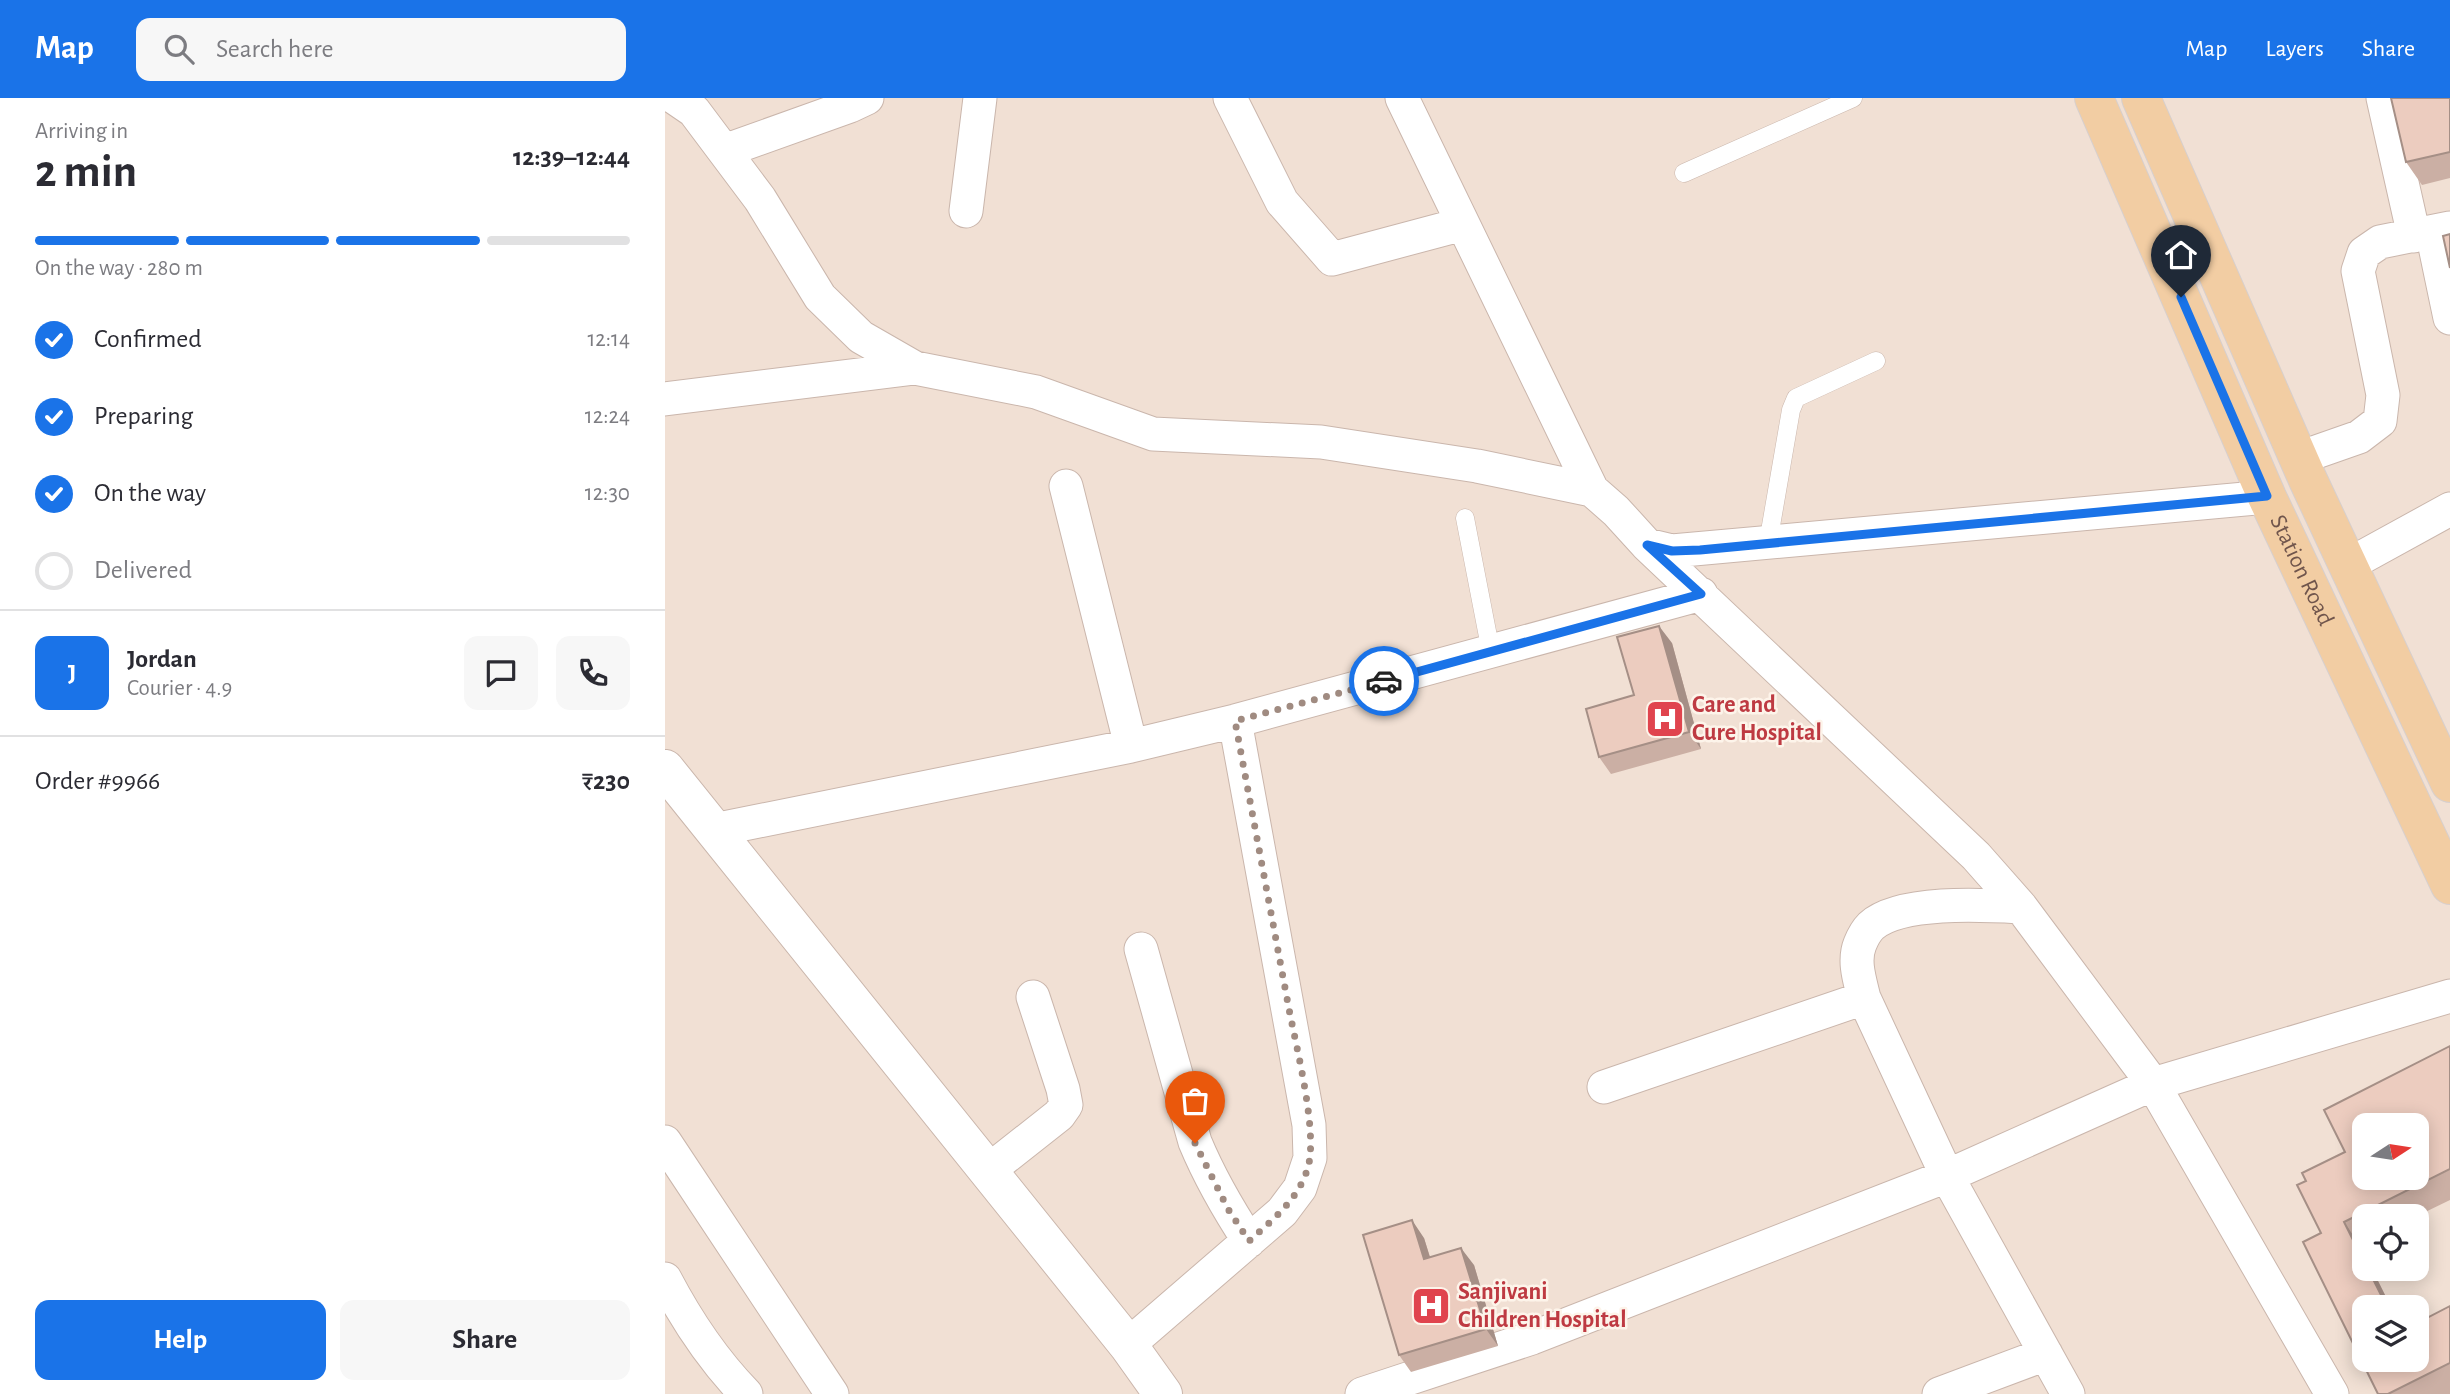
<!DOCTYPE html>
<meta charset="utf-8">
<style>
:root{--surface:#fff;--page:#f7f7f7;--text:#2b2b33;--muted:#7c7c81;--line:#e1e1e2;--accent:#1a73e8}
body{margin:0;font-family:"Alegreya Sans",sans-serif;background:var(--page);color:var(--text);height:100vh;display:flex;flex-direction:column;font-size:26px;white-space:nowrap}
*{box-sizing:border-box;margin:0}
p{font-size:23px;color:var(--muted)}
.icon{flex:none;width:38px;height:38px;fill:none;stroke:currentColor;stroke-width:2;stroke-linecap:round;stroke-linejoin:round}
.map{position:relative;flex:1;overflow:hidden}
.drawer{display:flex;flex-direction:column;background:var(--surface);width:665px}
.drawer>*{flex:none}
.needle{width:46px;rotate:78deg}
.tools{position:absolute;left:1687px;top:1015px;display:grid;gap:14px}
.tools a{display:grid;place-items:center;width:77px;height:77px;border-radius:14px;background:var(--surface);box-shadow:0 4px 18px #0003;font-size:35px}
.pin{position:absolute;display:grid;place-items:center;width:60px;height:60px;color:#fff;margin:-72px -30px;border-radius:50% 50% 50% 0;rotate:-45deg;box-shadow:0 0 7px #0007}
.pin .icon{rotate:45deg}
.courier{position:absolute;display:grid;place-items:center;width:70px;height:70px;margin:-35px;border:5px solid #1a73e8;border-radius:50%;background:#fff;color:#222;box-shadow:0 2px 9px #0007}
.head em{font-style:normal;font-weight:700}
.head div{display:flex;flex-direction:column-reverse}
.head{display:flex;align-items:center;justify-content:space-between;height:119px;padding:0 35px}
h1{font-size:46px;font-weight:700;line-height:52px}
.bar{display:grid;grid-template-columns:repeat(4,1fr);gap:10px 7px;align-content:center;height:84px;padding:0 35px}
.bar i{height:9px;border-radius:5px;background:var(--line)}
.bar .selected{background:var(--accent)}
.bar p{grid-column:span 4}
.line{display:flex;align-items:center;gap:18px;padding:0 35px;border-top:2px solid var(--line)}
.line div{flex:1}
.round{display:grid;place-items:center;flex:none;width:74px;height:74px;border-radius:14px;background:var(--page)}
ol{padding:0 35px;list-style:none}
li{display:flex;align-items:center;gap:21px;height:77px}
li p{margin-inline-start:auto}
li .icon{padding:7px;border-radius:50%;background:var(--accent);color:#fff;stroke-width:4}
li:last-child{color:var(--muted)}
li i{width:38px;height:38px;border:4px solid var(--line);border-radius:50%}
.action{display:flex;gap:14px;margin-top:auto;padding:14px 35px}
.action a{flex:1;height:80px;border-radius:14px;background:var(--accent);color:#fff;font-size:28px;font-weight:700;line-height:80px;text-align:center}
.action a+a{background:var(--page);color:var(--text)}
header{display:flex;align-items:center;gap:42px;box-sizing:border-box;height:98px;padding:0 35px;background:var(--accent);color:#fff}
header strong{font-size:33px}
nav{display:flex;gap:38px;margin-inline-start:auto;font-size:24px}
.search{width:490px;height:63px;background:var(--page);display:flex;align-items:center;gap:18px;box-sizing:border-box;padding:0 24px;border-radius:14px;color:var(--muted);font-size:26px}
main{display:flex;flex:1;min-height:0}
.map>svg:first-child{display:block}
.residential{fill:#f1e0d4;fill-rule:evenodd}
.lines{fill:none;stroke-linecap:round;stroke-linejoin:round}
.service-casing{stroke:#cab6ac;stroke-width:19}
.minor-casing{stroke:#cab6ac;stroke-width:35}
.tertiary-casing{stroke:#cab6ac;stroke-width:40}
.primary-casing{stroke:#d7cfcd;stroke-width:40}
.service{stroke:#fff;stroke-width:18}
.minor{stroke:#fff;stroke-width:33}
.tertiary{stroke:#fff;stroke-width:38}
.primary{stroke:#f2cda3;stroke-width:38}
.wall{fill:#cbafa4;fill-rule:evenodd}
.shaded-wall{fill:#a58f86}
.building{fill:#ecccbf;stroke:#a58f86;stroke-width:2;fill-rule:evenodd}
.done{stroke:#a08b81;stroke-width:7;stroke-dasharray:0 12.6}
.route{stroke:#1a73e8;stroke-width:9}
.labels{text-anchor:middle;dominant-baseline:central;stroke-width:5;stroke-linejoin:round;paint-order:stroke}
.street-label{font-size:24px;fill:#70554c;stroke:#fdf4ea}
.health-label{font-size:24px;font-weight:bold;fill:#be3a42;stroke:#fdf4ea;text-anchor:start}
</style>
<header>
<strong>Map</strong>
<div class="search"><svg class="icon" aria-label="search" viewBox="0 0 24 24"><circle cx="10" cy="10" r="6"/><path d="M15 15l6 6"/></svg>Search here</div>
<nav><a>Map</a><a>Layers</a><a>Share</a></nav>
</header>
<main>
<section class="drawer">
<div class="head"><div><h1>2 min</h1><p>Arriving in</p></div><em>12:39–12:44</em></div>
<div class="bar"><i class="selected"></i><i class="selected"></i><i class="selected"></i><i></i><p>On the way · 280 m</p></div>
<ol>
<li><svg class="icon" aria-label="check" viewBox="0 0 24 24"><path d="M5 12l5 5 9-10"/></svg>Confirmed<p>12:14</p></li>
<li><svg class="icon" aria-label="check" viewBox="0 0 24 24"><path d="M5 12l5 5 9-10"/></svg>Preparing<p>12:24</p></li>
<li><svg class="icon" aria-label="check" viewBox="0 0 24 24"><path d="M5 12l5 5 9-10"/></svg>On the way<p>12:30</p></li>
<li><i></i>Delivered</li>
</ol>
<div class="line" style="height:126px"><b class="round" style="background:var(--accent);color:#fff">J</b><div><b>Jordan</b><p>Courier · 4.9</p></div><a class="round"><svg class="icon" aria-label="chat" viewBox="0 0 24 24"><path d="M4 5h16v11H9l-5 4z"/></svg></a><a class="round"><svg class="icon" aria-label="phone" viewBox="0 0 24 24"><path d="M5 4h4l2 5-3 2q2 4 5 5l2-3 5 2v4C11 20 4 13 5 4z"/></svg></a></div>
<div class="line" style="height:91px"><div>Order #9966</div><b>₹230</b></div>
<div class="action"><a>Help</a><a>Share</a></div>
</section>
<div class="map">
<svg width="1785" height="1296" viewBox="0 0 1785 1296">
<rect width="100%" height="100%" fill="#faefe4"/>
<path class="residential" d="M0,0H1785V1296H0ZM1699,1027H1752V1080H1699ZM1699,1118H1752V1171H1699ZM1699,1209H1752V1262H1699Z"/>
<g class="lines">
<g class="service-casing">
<path id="service" d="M1019,75L1188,0
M800,420L826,554
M1103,445L1126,312L1131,300L1211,263"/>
</g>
<g class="minor-casing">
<path id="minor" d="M10,0L29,13L95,101L155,199L196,239L250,270L371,294L488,336L656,344L812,368L927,392L951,413L982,447L1007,453L1602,399
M565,0L617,104L667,161L798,126
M737,0L927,392
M1718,0L1749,138
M59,53L185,8L202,0
M301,113L315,0
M1767,134L1785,220
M0,301L250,270
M1634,360L1694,339L1715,323L1718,297L1693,173L1699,155L1715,144L1785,130
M401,388L466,648
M982,447L1311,758L1356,809L1488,986L1667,1296
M1683,467L1785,411
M49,732L466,648L570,623L1036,496
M1356,809C1319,807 1235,802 1206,828C1202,832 1197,841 1195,846C1188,863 1195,883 1199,900L1282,1078L1403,1296
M476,851L530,1044C545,1080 563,1111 584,1143
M939,989L1199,900
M0,1044L167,1296
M323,1073L394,1017L401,1007L398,991L368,899
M0,1181C22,1223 48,1262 81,1296
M463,1247L617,1114L635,1090L645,1060L644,1027L570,623
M697,1296L867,1240L1282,1078L1488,986L1785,898
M1274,1296L1381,1256"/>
</g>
<g class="tertiary-casing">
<path id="tertiary" d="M0,671L463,1247L498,1296"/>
</g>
<g class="primary-casing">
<g id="primary">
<path id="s1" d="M1429,0L1602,399L1785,787"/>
<path d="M1476,0L1643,382L1785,685"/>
</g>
</g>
<use href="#service" class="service"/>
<use href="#minor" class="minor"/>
<use href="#tertiary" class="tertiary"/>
<use href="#primary" class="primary"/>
</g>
<path class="wall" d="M1785,0V80L1757,87L1741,64Z
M1007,545L1036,651L946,676L934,659Z
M1785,948V1102L1752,1118H1699V1145L1695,1147L1699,1155V1171H1707L1726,1209H1699V1262H1752V1225L1785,1208V1296H1713L1638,1144L1656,1135L1632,1087L1641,1083L1637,1075L1680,1054L1659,1012ZM1699,1027H1752V1080H1699Z
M759,1140L765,1159L809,1167L833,1248L746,1274L734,1257Z"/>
<path class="shaded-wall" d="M994,528L1007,545L1036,651L1024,634Z
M747,1122L759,1140L771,1179L759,1161Z
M1679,1124L1695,1147L1699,1155V1164Z
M796,1150L809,1167L833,1248L821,1231Z
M1703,1171H1707L1726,1209H1722Z"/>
<path class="building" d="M1726,0H1785V54L1741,64Z
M1785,136V170L1778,138Z
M994,528L1024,634L934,659L921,611L969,597L952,539Z
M1785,948V1071L1679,1124L1699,1164V1171H1703L1722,1209H1699V1262H1752V1225L1785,1208V1265L1723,1296H1713L1638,1144L1656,1135L1632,1087L1641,1083L1637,1075L1680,1054L1659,1012ZM1699,1027H1752V1080H1699Z
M747,1122L759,1161L796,1150L821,1231L734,1257L698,1137Z"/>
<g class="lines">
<path class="done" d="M530,1045L563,1111L584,1143C610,1120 640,1096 645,1059C649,1019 632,952 624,911C606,815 588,719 570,623L719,583"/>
<path class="route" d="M719,583L1036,496L982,447L1007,453L1035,452L1602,398L1516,199"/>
</g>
<defs>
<g id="hospital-square" transform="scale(2.0125)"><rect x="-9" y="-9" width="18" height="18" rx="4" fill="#e0444e" stroke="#fdf4ea"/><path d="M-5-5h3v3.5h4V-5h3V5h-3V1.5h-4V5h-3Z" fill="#fff"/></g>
</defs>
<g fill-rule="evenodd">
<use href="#hospital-square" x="1000" y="621"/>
<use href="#hospital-square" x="766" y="1208"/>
</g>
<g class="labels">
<g class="street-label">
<text stroke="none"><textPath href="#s1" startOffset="516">Station Road</textPath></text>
</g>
<g class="health-label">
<text x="1027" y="607">Care and<tspan x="1027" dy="28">Cure Hospital</tspan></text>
<text x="793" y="1194">Sanjivani<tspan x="793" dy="28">Children Hospital</tspan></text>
</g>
</g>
</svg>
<div class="tools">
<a><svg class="needle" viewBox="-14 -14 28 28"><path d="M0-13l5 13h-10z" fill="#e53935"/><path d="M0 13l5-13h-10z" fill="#7c7c81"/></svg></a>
<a><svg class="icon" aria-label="locate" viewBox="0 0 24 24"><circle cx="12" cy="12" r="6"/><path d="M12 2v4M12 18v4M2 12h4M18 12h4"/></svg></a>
<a><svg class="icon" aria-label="layers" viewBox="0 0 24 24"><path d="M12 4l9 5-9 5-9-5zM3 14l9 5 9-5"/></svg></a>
</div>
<div class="pin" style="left:530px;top:1045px;background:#ea580c"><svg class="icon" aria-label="bag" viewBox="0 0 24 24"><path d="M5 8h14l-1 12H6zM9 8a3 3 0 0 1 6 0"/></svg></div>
<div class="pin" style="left:1516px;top:199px;background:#1f2937"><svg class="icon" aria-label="home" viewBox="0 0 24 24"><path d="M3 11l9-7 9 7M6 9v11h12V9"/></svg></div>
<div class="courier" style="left:719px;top:583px"><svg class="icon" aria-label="car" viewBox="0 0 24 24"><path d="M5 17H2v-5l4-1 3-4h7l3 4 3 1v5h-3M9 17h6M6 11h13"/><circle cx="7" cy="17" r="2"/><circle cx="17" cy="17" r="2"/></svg></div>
</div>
</main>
